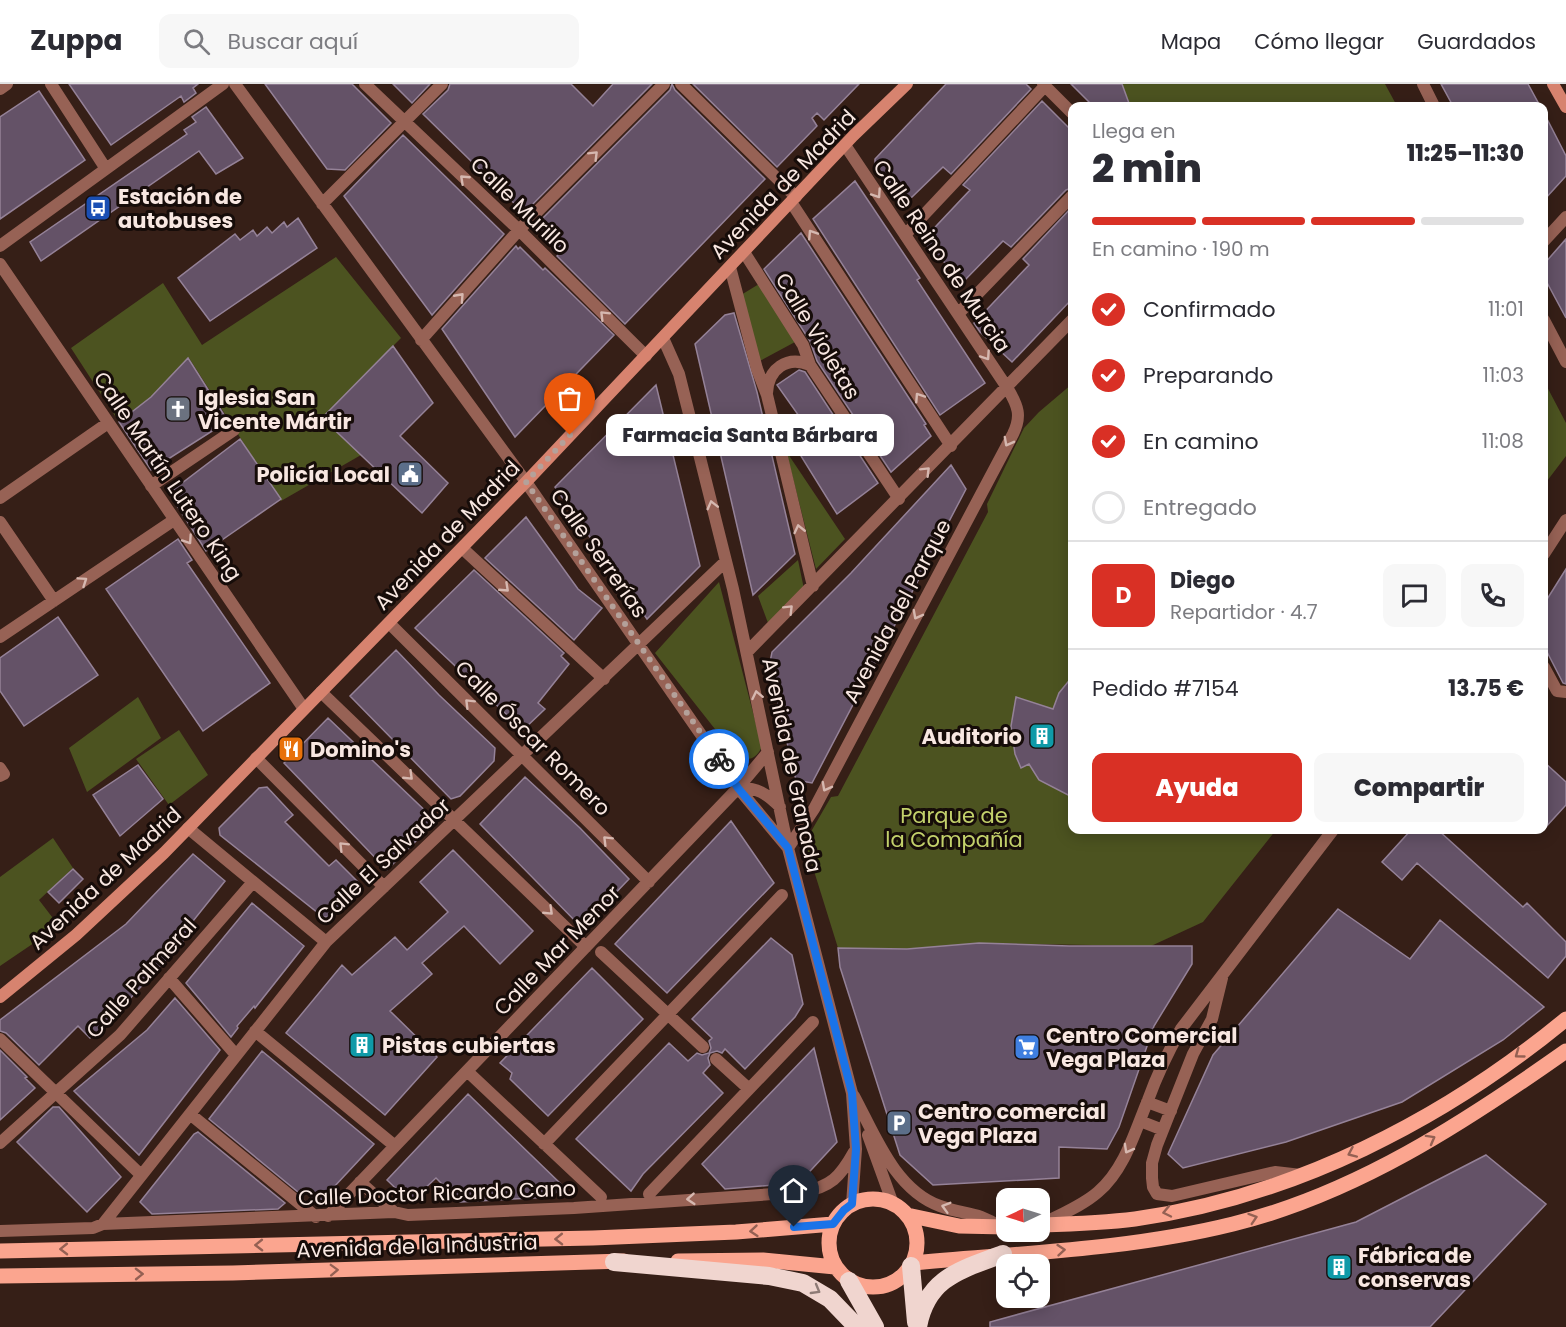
<!DOCTYPE html>
<html lang="es">
<meta charset="utf-8">
<style>
:root{--surface:#fff;--page:#f7f7f7;--text:#2b2b33;--muted:#7c7c81;--line:#e1e1e2;--accent:#d93025}
body{margin:0;font-family:Poppins,sans-serif;background:var(--page);color:var(--text);height:100vh;display:flex;flex-direction:column;font-size:22px;white-space:nowrap}
*{box-sizing:border-box;margin:0}
p{font-size:20px;color:var(--muted)}
.icon{flex:none;width:33px;height:33px;fill:none;stroke:currentColor;stroke-width:2;stroke-linecap:round;stroke-linejoin:round}
.map{position:relative;flex:1;overflow:hidden}
.panel{position:absolute;left:1068px;top:18px;width:480px;height:732px;display:flex;flex-direction:column;background:var(--surface);border-radius:12px;box-shadow:0 3px 15px #0003}
.panel>*{flex:none}
.needle{width:39px;rotate:266deg}
.buttons{position:absolute;left:996px;top:1104px;display:grid;gap:12px}
.buttons a{display:grid;place-items:center;width:54px;height:54px;border-radius:12px;background:var(--surface);box-shadow:0 3px 15px #0003;font-size:30px}
.pin{position:absolute;display:grid;place-items:center;width:51px;height:51px;color:#fff;margin:-62px -26px;border-radius:50% 50% 50% 0;rotate:-45deg;box-shadow:0 0 6px #0007}
.pin .icon{rotate:45deg}
.courier{position:absolute;display:grid;place-items:center;width:60px;height:60px;margin:-30px;border:4px solid #1a73e8;border-radius:50%;background:#fff;color:#222;box-shadow:0 2px 8px #0007}
.bubble{position:absolute;height:42px;border-radius:12px;background:var(--surface);box-shadow:0 3px 15px #0003;font-size:20px;font-weight:800;line-height:42px;text-align:center}
.headline em{font-style:normal;font-weight:800}
.headline div{display:flex;flex-direction:column-reverse}
.headline{display:flex;align-items:center;justify-content:space-between;height:102px;padding:0 24px}
h1{font-size:39px;font-weight:800;line-height:45px}
.bar{display:grid;grid-template-columns:repeat(4,1fr);gap:9px 6px;align-content:center;height:72px;padding:0 24px}
.bar i{height:8px;border-radius:4px;background:var(--line)}
.bar .selected{background:var(--accent)}
.bar p{grid-column:span 4}
.line{display:flex;align-items:center;gap:15px;padding:0 24px;border-top:2px solid var(--line)}
.line div{flex:1}
.round{display:grid;place-items:center;flex:none;width:63px;height:63px;border-radius:12px;background:var(--page)}
ol{padding:0 24px;list-style:none}
li{display:flex;align-items:center;gap:18px;height:66px}
li p{margin-inline-start:auto}
li .icon{padding:6px;border-radius:50%;background:var(--accent);color:#fff;stroke-width:4}
li:last-child{color:var(--muted)}
li i{width:33px;height:33px;border:3px solid var(--line);border-radius:50%}
.cta{display:flex;gap:12px;margin-top:auto;padding:12px 24px}
.cta a{flex:1;height:69px;border-radius:12px;background:var(--accent);color:#fff;font-size:24px;font-weight:800;line-height:69px;text-align:center}
.cta a+a{background:var(--page);color:var(--text)}
header{display:flex;align-items:center;gap:36px;box-sizing:border-box;height:84px;padding:0 30px;background:var(--surface);border-bottom:2px solid var(--line)}
header strong{font-size:28px}
nav{display:flex;gap:33px;margin-inline-start:auto;font-size:21px}
.search{width:420px;height:54px;background:var(--page);display:flex;align-items:center;gap:15px;box-sizing:border-box;padding:0 21px;border-radius:12px;color:var(--muted);font-size:22px}
.map>svg:first-child{display:block}
.green{fill:#4c5320}
.building{fill:#645267;stroke:#958298;stroke-width:1.5}
.lines{fill:none;stroke-linecap:round;stroke-linejoin:round}
.street{stroke:#976255;stroke-width:12}
.secondary{stroke:#d7836f;stroke-width:12}
.primary{stroke:#fba58f;stroke-width:15}
.highway{stroke:#f0d5cf;stroke-width:18}
.oneway{stroke:#d6b8b0}
.oneway2{stroke:#946053}
.oneway3{stroke:#8e7b76}
.done{stroke:#b4a19a;stroke-width:6;stroke-dasharray:0 10.8}
.route{stroke:#1a73e8;stroke-width:8}
.labels{text-anchor:middle;dominant-baseline:central;stroke-width:6;stroke-linejoin:round;paint-order:stroke}
.street-label{font-size:21px;fill:#f8e7e1;stroke:#160c09}
.poi-label{font-size:21px;font-weight:bold;fill:#f8e7e1;stroke:#160c09;text-anchor:start}
.park-label{font-size:21px;fill:#c3d16b;stroke:#160c09}
</style>
<header>
<strong>Zuppa</strong>
<div class="search"><svg class="icon" aria-label="search" viewBox="0 0 24 24"><circle cx="10" cy="10" r="6"/><path d="M15 15l6 6"/></svg>Buscar aquí</div>
<nav><a>Mapa</a><a>Cómo llegar</a><a>Guardados</a></nav>
</header>
<div class="map">
<svg width="1566" height="1243" viewBox="0 0 1566 1243">
<rect width="100%" height="100%" fill="#361f17"/>
<path class="green" d="M1122,0H1385L1397,22H1127H1129Z
M336,173L401,254L323,333L361,371L281,417L189,274L151,313L119,338L71,264L163,199L202,261Z
M759,200L795,258L758,278L741,211Z
M1544,297L1566,339V372L1544,401Z
M1072,300V746H1276L1203,838L1151,862L979,859L907,865L838,864L805,758L831,713L838,712L988,428L987,420L1024,344L1039,328Z
M786,367L845,455L816,485Z
M798,476L804,505L768,539L758,512Z
M719,498L762,663C755,675 751,677 737,673L655,569Z
M138,613L161,654L87,708L69,664Z
M179,646L208,691L169,721L136,675Z
M53,754L73,784L39,816L59,842L0,882V793Z"/>
<path class="building" d="M69,0H198L193,4L196,9L184,18L181,12L111,61Z
M265,0H352L391,39L345,86L327,85Z
M393,0H430L412,19Z
M450,0H571L593,22L613,0H652L524,129L423,30L448,6Z
M672,0L675,6L765,95L625,240L557,172L562,166L536,141L670,6Z
M693,0H859L824,36L817,29L812,34L817,42L777,83Z
M946,0H1026L1031,5L951,90L943,83L912,113L906,114L875,84V75Z
M1071,0H1122L1130,22H1093Z
M1441,0H1528L1540,22H1453Z
M39,7L85,76L0,135V33Z
M1042,17L1072,47V104L1066,106L1011,163L1003,157L964,197L922,157L970,106L963,101Z
M206,23L243,74L216,90L199,67L41,177L30,158L187,50L184,46L196,38L192,33Z
M1544,29L1566,72V92L1544,116Z
M403,51L504,150L432,231L344,112Z
M855,97L920,194L917,196L985,299L940,331L813,135Z
M1072,123V215L1012,278L980,248L974,239L1029,181L1023,175Z
M298,134L317,164L210,237L178,194L235,150L240,156L253,146L257,152L267,143L272,149L284,138L287,143Z
M801,149L926,340L924,341L931,352L891,388L817,277L810,257L764,185Z
M1566,155V234L1544,193V180Z
M516,162L518,165L520,163L543,186L545,184L614,251L515,353L442,245Z
M734,229L757,308L795,470L753,511L695,260L725,231Z
M393,262L433,319L400,352L448,399L422,429L322,334Z
M188,274L228,337L151,386L119,338L151,313Z
M799,286L805,288L878,399L837,430L783,343L799,332L777,301Z
M656,301L700,482L647,535L555,403Z
M240,355L281,415L206,467L169,409Z
M951,381L966,405L812,699L796,696L769,583L772,568L851,489Z
M526,433L578,505L602,524L574,556L485,474Z
M178,455L192,476L187,479L270,599L203,647L106,505Z
M1566,485V600L1563,599L1544,562V520Z
M474,486L564,569L561,572L569,580L538,619L545,625L523,646L415,544Z
M58,533L98,591L24,642L0,607V574Z
M396,566L439,611L495,664L494,677L460,712L451,715L350,612Z
M1072,593V713L1039,696L1029,680L1021,684L1015,670L1011,642L1016,613L1053,625L1059,609Z
M328,634L436,737L387,786L284,679Z
M1544,678L1566,698V721L1544,745Z
M138,681L163,715L120,752L93,711Z
M525,693L580,744L629,795L582,844L480,740Z
M267,703L293,731L285,738L329,782L336,776L361,801L331,833H323L220,751L219,744L259,704Z
M731,737L774,799L667,909L615,860Z
M1411,746H1438L1523,823L1527,819L1566,858V872L1548,894L1417,779L1402,796L1382,778Z
M453,766L533,847L500,880L464,842L422,879L432,890L390,927L437,973L385,1031L286,949L342,881L352,891L395,853L407,866L448,828L420,798Z
M193,770L225,797L193,837L196,843L113,933L90,954L78,942L39,981L6,949L0,947V936L126,840Z
M73,785L83,795L59,819L48,808Z
M252,819L304,862L255,924L254,922L237,942L238,944L231,953L186,899Z
M1338,825L1410,875L1440,836L1544,923L1503,956L1402,1018L1286,1058L1183,1084L1168,1070L1213,971Z
M771,854L792,871L803,920L795,933L745,985L725,965L722,969L717,967L710,969L708,974L710,981L703,989L723,1009L643,1090L631,1107L576,1055L669,959L688,977L697,969L702,971L709,969L711,964L709,957L712,954L692,935Z
M979,859L1069,862H1192V880L1154,942L1119,1043L1107,1065L1059,1063V1094L933,1101L900,1071L840,883L838,864L907,865Z
M592,884L643,935L548,1032L510,995L512,989L500,979Z
M175,914L220,966L139,1071L74,1007L147,946Z
M814,964L837,1058L799,1099L725,1105L702,1080Z
M0,966L27,993L25,994L35,1004L0,1036Z
M262,967L374,1060L319,1119L302,1105L298,1108L209,1035Z
M468,1010L563,1102L551,1113L460,1118L436,1094L410,1118L387,1096Z
M53,1023H59L121,1093L87,1128L17,1058Z
M198,1048L285,1119L278,1125L152,1130L140,1118L194,1050Z
M1486,1071L1546,1120L1430,1243H990V1238L1356,1138Z"/>
<g class="lines">
<path class="street" d="M51,0L106,85
M235,0L526,398L738,704L788,764
M365,0L519,146L646,272
M681,0L796,113
M1043,0L1072,29
M1423,0L1434,22
M0,5L7,0
M791,118L951,362
M322,120L442,0
M905,151L1045,2
M1544,157L1566,133
M0,162L223,0
M744,168L803,261L810,281L899,415
M0,180L304,625
M730,183L757,285L767,311L813,502
M958,230L1072,112
M1544,236L1566,278
M663,254L679,290L733,505L788,764L852,1009L856,1065L852,1120
M421,256L519,146L664,0
M767,309C768,285 787,271 810,281
M151,402L234,346
M0,414L108,339
M0,438L54,517
M462,464L604,595
M1544,470L1566,436
M389,539L649,798
M0,553L174,436
M748,567L1072,236
M1544,583L1557,607L1566,608
M321,608L586,863
M256,674L384,803
M0,684L4,690L0,692
M738,704C757,703 767,710 780,723
M188,744L326,858
M788,764L814,725L1013,350C1022,332 1018,322 1008,305L845,61
M601,868L703,963
M169,894L236,971
M1222,894L1212,935L1193,970L1157,1061L1152,1079V1094L1153,1103L1157,1110L1172,1112L1275,1088L1301,1091
M255,947L395,1062
M0,955L141,1091
M716,975L749,1005
M467,987L601,1113
M854,1012C875,1051 895,1106 940,1122C964,1131 978,1127 1000,1143
M1147,1018L1171,1027
M190,1030L316,1133
M1140,1037L1163,1046
M868,1051L893,1120
M0,1059L120,951L253,798
M544,1060L782,811
M360,1098L394,1128
M649,1110L813,938
M328,1132L738,704L768,668
M103,1140L326,858L726,477
M1042,1140C1061,1130 1082,1122 1098,1108C1125,1085 1135,1047 1148,1016C1157,991 1168,968 1181,945L1333,746
M0,1147L93,1144L103,1140L394,1128L408,1131L574,1124L802,1108C831,1103 840,1093 854,1068"/>
<path class="secondary" d="M1553,0L1566,23
M0,913L76,851L164,769L526,398L853,52L907,0"/>
<path class="primary" d="M829 1159a44 44 0 1 1 88 0a44 44 0 1 1-88 0Z
M907,1131L959,1142L1006,1143
M1040,1141C1071,1140 1103,1139 1135,1135C1293,1113 1444,1036 1566,935
M0,1167L593,1154L736,1148L833,1140
M678,1177L763,1176L835,1183
M912,1179C1019,1169 1128,1166 1233,1140C1355,1110 1464,1039 1566,967
M0,1192L233,1189L624,1177"/>
<path class="highway" d="M614,1178L769,1192L803,1199L830,1215L857,1243
M911,1182L916,1238
M849,1197L875,1243
M918,1243C927,1193 961,1186 1003,1170"/>
</g>
<defs><path id="oneway-chevron" d="M-2-3.5L2.5 0L-2 3.5" fill="none" stroke-width="1.6" stroke-linecap="round" stroke-linejoin="round" transform="scale(1.5)"/></defs>
<g class="oneway">
<use href="#oneway-chevron" transform="translate(594 71) rotate(-45)"/>
<use href="#oneway-chevron" transform="translate(464 95) rotate(-137)"/>
<use href="#oneway-chevron" transform="translate(877 110) rotate(56)"/>
<use href="#oneway-chevron" transform="translate(812 150) rotate(-123)"/>
<use href="#oneway-chevron" transform="translate(460 213) rotate(-48)"/>
<use href="#oneway-chevron" transform="translate(604 231) rotate(-135)"/>
<use href="#oneway-chevron" transform="translate(986 272) rotate(56)"/>
<use href="#oneway-chevron" transform="translate(919 313) rotate(-123)"/>
<use href="#oneway-chevron" transform="translate(1008 358) rotate(118)"/>
<use href="#oneway-chevron" transform="translate(926 387) rotate(-45)"/>
<use href="#oneway-chevron" transform="translate(712 421) rotate(-104)"/>
<use href="#oneway-chevron" transform="translate(799 445) rotate(-103)"/>
<use href="#oneway-chevron" transform="translate(188 456) rotate(56)"/>
<use href="#oneway-chevron" transform="translate(83 497) rotate(-34)"/>
<use href="#oneway-chevron" transform="translate(505 504) rotate(43)"/>
<use href="#oneway-chevron" transform="translate(789 525) rotate(-45)"/>
<use href="#oneway-chevron" transform="translate(917 531) rotate(118)"/>
<use href="#oneway-chevron" transform="translate(757 611) rotate(-102)"/>
<use href="#oneway-chevron" transform="translate(469 619) rotate(-135)"/>
<use href="#oneway-chevron" transform="translate(409 692) rotate(44)"/>
<use href="#oneway-chevron" transform="translate(826 703) rotate(118)"/>
<use href="#oneway-chevron" transform="translate(607 756) rotate(-135)"/>
<use href="#oneway-chevron" transform="translate(343 762) rotate(-135)"/>
<use href="#oneway-chevron" transform="translate(549 827) rotate(44)"/>
<use href="#oneway-chevron" transform="translate(1128 1065) rotate(119)"/>
<use href="#oneway-chevron" transform="translate(691 1115) rotate(176)"/>
<use href="#oneway-chevron" transform="translate(946 1123) rotate(-164)"/>
</g>
<g class="oneway2">
<use href="#oneway-chevron" transform="translate(1519 970) rotate(144)"/>
<use href="#oneway-chevron" transform="translate(1431 1055) rotate(-29)"/>
<use href="#oneway-chevron" transform="translate(1352 1069) rotate(156)"/>
<use href="#oneway-chevron" transform="translate(1167 1128) rotate(168)"/>
<use href="#oneway-chevron" transform="translate(1253 1134) rotate(-18)"/>
<use href="#oneway-chevron" transform="translate(754 1147) rotate(175)"/>
<use href="#oneway-chevron" transform="translate(559 1155) rotate(179)"/>
<use href="#oneway-chevron" transform="translate(259 1161) rotate(179)"/>
<use href="#oneway-chevron" transform="translate(64 1165) rotate(179)"/>
<use href="#oneway-chevron" transform="translate(1061 1166) rotate(-5)"/>
<use href="#oneway-chevron" transform="translate(334 1186) rotate(-2)"/>
<use href="#oneway-chevron" transform="translate(139 1190) rotate(-1)"/>
</g>
<use class="oneway3" href="#oneway-chevron" transform="translate(816 1206) rotate(30)"/>
<g class="lines">
<path class="done" d="M570,351L526,398L719,675"/>
<path class="route" d="M719,675L738,704L788,764L852,1009L856,1065L852,1120L844,1126L833,1140L794,1143"/>
</g>
<defs>
<g id="bus-square" transform="scale(1.35)"><rect x="-9" y="-9" width="18" height="18" rx="4" fill="#1a4fb4" stroke="#160c09"/><path d="M-5-6H5V4H4V6H2V4H-2V6H-4V4H-5ZM-3.5-4V0h7V-4ZM-3.5 1.2v1.5H-2V1.2ZM2 1.2v1.5H3.5V1.2Z" fill="#fff"/></g>
<g id="church-square" transform="scale(1.35)"><rect x="-9" y="-9" width="18" height="18" rx="4" fill="#6b7280" stroke="#160c09"/><path d="M-1.2-6h2.4v3.5h3.3v2.4h-3.3V6h-2.4V-.1h-3.3v-2.4h3.3Z" fill="#fff"/></g>
<g id="civic-square" transform="scale(1.35)"><rect x="-9" y="-9" width="18" height="18" rx="4" fill="#5c6f8a" stroke="#160c09"/><path d="M-.6-6.5H3V-4.5H.6V-3L4-1V1h2V6H-6V1h2V-1L-.6-3ZM-1.2 2.5V6h2.4V2.5Z" fill="#fff"/></g>
<g id="building-square" transform="scale(1.35)"><rect x="-9" y="-9" width="18" height="18" rx="4" fill="#0f9aa8" stroke="#160c09"/><path d="M-4-6H4V6H1V3H-1V6H-4ZM-2.5-4.3h1.7v1.8h-1.7ZM.8-4.3h1.7v1.8H.8ZM-2.5-1h1.7V.8h-1.7ZM.8-1h1.7V.8H.8Z" fill="#fff"/></g>
<g id="restaurant-square" transform="scale(1.35)"><rect x="-9" y="-9" width="18" height="18" rx="4" fill="#e8710a" stroke="#160c09"/><path d="M-5-6h1v4h1v-4h1v4h1v-4h1v5L-1.5 .5V6h-2V.5L-5-1ZM5-6V6H3V1.5H1.5Q1.5-4 5-6Z" fill="#fff"/></g>
<g id="supermarket-square" transform="scale(1.35)"><rect x="-9" y="-9" width="18" height="18" rx="4" fill="#3f7fe0" stroke="#160c09"/><path d="M-6-5.5h2.5l.6 2H6L4.5 2H-2.5L-4.4-4H-6ZM-1.5 3.2a1.3 1.3 0 1 0 .1 0ZM3 3.2a1.3 1.3 0 1 0 .1 0Z" fill="#fff"/></g>
<g id="parking-square" transform="scale(1.35)"><rect x="-9" y="-9" width="18" height="18" rx="4" fill="#5c6f8a" stroke="#160c09"/><path d="M-3.5-5.5H1a3.5 3.5 0 0 1 0 7H-1V5.5H-3.5ZM-1-3.4V-.6H.8a1.4 1.4 0 0 0 0-2.8Z" fill="#fff"/></g>
</defs>
<g fill-rule="evenodd">
<use href="#bus-square" x="98" y="124"/>
<use href="#church-square" x="178" y="325"/>
<use href="#civic-square" x="410" y="390"/>
<use href="#building-square" x="1042" y="652"/>
<use href="#restaurant-square" x="291" y="665"/>
<use href="#building-square" x="362" y="961"/>
<use href="#supermarket-square" x="1027" y="963"/>
<use href="#parking-square" x="899" y="1039"/>
<use href="#building-square" x="1339" y="1183"/>
</g>
<g class="labels">
<g class="street-label">
<text transform="translate(783 100) rotate(-46)">Avenida de Madrid</text>
<text transform="translate(520 121) rotate(44)">Calle Murillo</text>
<text transform="translate(942 172) rotate(56)">Calle Reino de Murcia</text>
<text transform="translate(818 252) rotate(59)">Calle Violetas</text>
<text transform="translate(168 392) rotate(56)">Calle Martín Lutero King</text>
<text transform="translate(447 451) rotate(-46)">Avenida de Madrid</text>
<text transform="translate(599 469) rotate(55)">Calle Serrerías</text>
<text transform="translate(897 527) rotate(-62)">Avenida del Parque</text>
<text transform="translate(533 654) rotate(45)">Calle Óscar Romero</text>
<text transform="translate(792 681) rotate(78)">Avenida de Granada</text>
<text transform="translate(383 777) rotate(-43)">Calle El Salvador</text>
<text transform="translate(105 794) rotate(-43)">Avenida de Madrid</text>
<text transform="translate(557 866) rotate(-46)">Calle Mar Menor</text>
<text transform="translate(141 894) rotate(-48)">Calle Palmeral</text>
<text transform="translate(437 1109) rotate(-2)">Calle Doctor Ricardo Cano</text>
<text transform="translate(417 1162) rotate(-2)">Avenida de la Industria</text>
</g>
<g class="poi-label">
<text x="118" y="112">Estación de<tspan x="118" dy="24">autobuses</tspan></text>
<text x="198" y="313">Iglesia San<tspan x="198" dy="24">Vicente Mártir</tspan></text>
<text x="390" y="390" text-anchor="end">Policía Local</text>
<text x="1022" y="652" text-anchor="end">Auditorio</text>
<text x="310" y="665">Domino's</text>
<text x="1046" y="951">Centro Comercial<tspan x="1046" dy="24">Vega Plaza</tspan></text>
<text x="382" y="961">Pistas cubiertas</text>
<text x="918" y="1027">Centro comercial<tspan x="918" dy="24">Vega Plaza</tspan></text>
<text x="1358" y="1171">Fábrica de<tspan x="1358" dy="24">conservas</tspan></text>
</g>
<g class="park-label">
<text x="954" y="731">Parque de<tspan x="954" dy="24">la Compañía</tspan></text>
</g>
</g>
</svg>
<div class="buttons">
<a><svg class="needle" viewBox="-14 -14 28 28"><path d="M0-13l5 13h-10z" fill="#e53935"/><path d="M0 13l5-13h-10z" fill="#7c7c81"/></svg></a>
<a><svg class="icon" aria-label="locate" viewBox="0 0 24 24"><circle cx="12" cy="12" r="6"/><path d="M12 2v4M12 18v4M2 12h4M18 12h4"/></svg></a>
</div>
<div class="pin" style="left:570px;top:351px;background:#ea580c"><svg class="icon" aria-label="bag" viewBox="0 0 24 24"><path d="M5 8h14l-1 12H6zM9 8a3 3 0 0 1 6 0"/></svg></div>
<div class="pin" style="left:794px;top:1143px;background:#1f2937"><svg class="icon" aria-label="home" viewBox="0 0 24 24"><path d="M3 11l9-7 9 7M6 9v11h12V9"/></svg></div>
<div class="courier" style="left:719px;top:675px"><svg class="icon" aria-label="bike" viewBox="0 0 24 24"><circle cx="6" cy="16" r="4"/><circle cx="18" cy="16" r="4"/><path d="M6 16l4-8h5l3 8M10 8l3 8H6M13 5h3"/></svg></div>
<div class="bubble" style="left:606px;top:330px;width:288px">Farmacia Santa Bárbara</div>
<section class="panel">
<div class="headline"><div><h1>2 min</h1><p>Llega en</p></div><em>11:25–11:30</em></div>
<div class="bar"><i class="selected"></i><i class="selected"></i><i class="selected"></i><i></i><p>En camino · 190 m</p></div>
<ol>
<li><svg class="icon" aria-label="check" viewBox="0 0 24 24"><path d="M5 12l5 5 9-10"/></svg>Confirmado<p>11:01</p></li>
<li><svg class="icon" aria-label="check" viewBox="0 0 24 24"><path d="M5 12l5 5 9-10"/></svg>Preparando<p>11:03</p></li>
<li><svg class="icon" aria-label="check" viewBox="0 0 24 24"><path d="M5 12l5 5 9-10"/></svg>En camino<p>11:08</p></li>
<li><i></i>Entregado</li>
</ol>
<div class="line" style="height:108px"><b class="round" style="background:var(--accent);color:#fff">D</b><div><b>Diego</b><p>Repartidor · 4.7</p></div><a class="round"><svg class="icon" aria-label="chat" viewBox="0 0 24 24"><path d="M4 5h16v11H9l-5 4z"/></svg></a><a class="round"><svg class="icon" aria-label="phone" viewBox="0 0 24 24"><path d="M5 4h4l2 5-3 2q2 4 5 5l2-3 5 2v4C11 20 4 13 5 4z"/></svg></a></div>
<div class="line" style="height:78px"><div>Pedido #7154</div><b>13.75 €</b></div>
<div class="cta"><a>Ayuda</a><a>Compartir</a></div>
</section>
</div>
